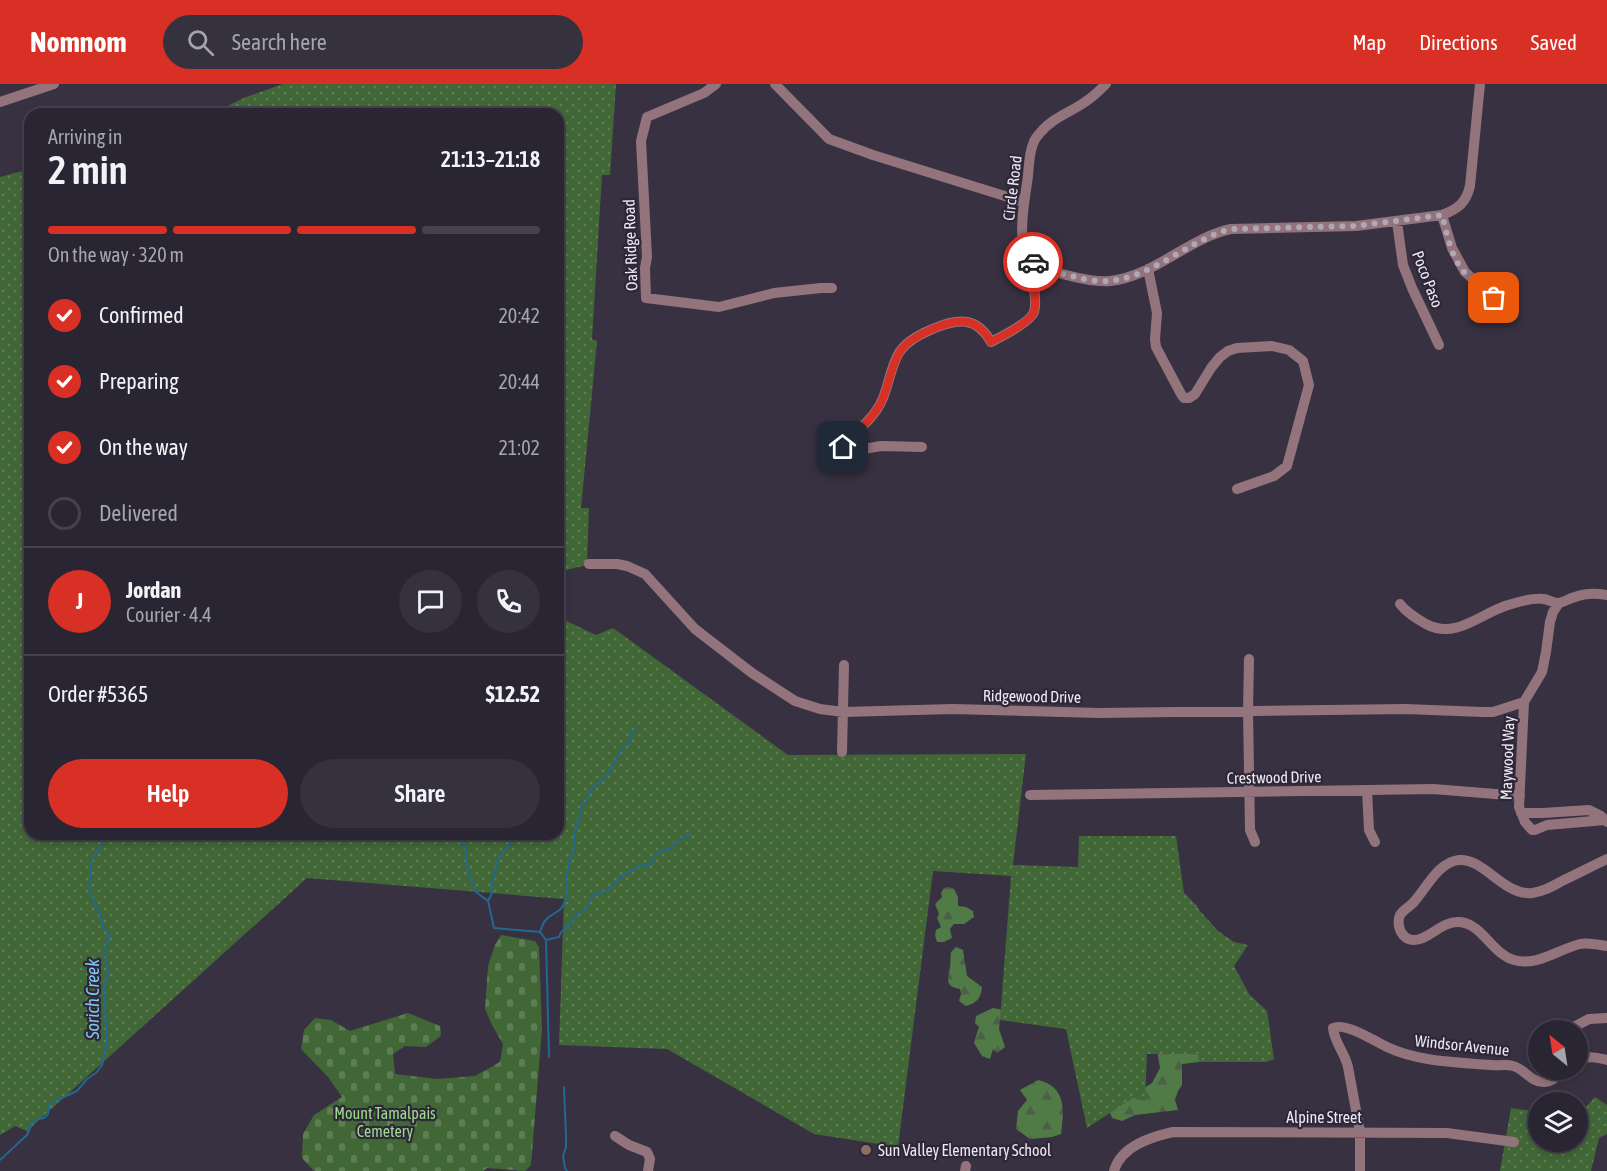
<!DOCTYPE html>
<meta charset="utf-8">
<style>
:root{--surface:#2a2532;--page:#36313e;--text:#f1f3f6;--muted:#a5a5ac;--line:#46424d;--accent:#d93025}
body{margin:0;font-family:"Asap Condensed",sans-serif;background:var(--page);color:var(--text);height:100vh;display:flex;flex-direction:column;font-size:22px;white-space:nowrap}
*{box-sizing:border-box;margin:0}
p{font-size:20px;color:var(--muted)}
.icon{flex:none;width:33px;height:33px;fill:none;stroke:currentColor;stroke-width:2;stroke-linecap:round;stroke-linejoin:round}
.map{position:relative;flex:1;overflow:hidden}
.drawer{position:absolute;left:24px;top:24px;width:540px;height:732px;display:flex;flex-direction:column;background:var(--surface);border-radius:18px;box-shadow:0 3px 9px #0003,0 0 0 2px var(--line)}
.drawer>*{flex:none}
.needle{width:39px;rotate:330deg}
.buttons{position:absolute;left:1528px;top:936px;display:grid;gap:12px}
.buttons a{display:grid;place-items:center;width:60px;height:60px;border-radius:50%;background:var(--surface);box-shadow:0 3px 9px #0003,0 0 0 2px var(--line);font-size:30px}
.pin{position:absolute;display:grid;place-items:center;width:51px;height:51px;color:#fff;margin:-26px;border-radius:12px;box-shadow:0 3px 9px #0006}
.courier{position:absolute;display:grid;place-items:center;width:60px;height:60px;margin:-30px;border:4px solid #d93025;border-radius:50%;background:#fff;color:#222;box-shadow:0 2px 8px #0007}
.head em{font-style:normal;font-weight:600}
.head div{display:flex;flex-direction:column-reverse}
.head{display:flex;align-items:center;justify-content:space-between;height:102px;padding:0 24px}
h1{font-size:39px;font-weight:600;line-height:45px}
.bar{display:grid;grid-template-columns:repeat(4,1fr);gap:9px 6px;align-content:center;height:72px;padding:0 24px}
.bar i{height:8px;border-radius:4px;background:var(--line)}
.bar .active{background:var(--accent)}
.bar p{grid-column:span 4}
.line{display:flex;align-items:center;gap:15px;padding:0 24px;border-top:2px solid var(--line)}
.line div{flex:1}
.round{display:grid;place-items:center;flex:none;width:63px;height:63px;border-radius:32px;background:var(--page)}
ol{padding:0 24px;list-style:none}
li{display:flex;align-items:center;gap:18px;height:66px}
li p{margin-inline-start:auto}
li .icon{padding:6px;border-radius:50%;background:var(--accent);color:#fff;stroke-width:4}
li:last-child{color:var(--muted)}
li i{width:33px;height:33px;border:3px solid var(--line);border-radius:50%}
.button{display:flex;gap:12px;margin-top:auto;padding:12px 24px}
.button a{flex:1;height:69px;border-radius:36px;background:var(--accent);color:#fff;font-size:24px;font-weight:600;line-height:69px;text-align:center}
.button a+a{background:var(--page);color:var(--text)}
header{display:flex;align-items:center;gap:36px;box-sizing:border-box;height:84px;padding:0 30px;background:var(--accent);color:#fff}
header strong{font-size:28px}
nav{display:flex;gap:33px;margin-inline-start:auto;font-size:21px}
.search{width:420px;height:54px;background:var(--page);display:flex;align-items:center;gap:15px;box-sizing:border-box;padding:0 21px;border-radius:33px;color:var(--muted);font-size:22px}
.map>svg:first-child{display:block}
.forest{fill:url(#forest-firs)}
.cemetery{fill:url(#cemetery-stones)}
.park{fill:url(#park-dots)}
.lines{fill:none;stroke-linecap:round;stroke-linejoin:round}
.stream{stroke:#23688f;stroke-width:2}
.minor{stroke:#94747c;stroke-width:10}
.done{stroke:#aea9b6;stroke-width:6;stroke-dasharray:0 10.8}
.route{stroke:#d93025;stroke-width:8}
.education-dot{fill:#8d6e63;stroke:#2e2738;stroke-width:2}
.labels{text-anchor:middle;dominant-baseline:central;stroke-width:4.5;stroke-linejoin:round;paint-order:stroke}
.street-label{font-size:16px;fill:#ede9f4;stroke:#2e2738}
.park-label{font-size:16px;fill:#9dda8d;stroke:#2e2738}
.poi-label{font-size:16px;fill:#ede9f4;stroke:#2e2738;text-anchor:start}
.water-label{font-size:18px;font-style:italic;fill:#81c9f6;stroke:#2e2738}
</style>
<header>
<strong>Nomnom</strong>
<div class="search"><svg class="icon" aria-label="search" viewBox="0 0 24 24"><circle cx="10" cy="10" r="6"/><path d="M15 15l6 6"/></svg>Search here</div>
<nav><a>Map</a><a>Directions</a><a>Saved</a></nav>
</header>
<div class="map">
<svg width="1607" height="1087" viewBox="0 0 1607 1087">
<defs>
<pattern id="forest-firs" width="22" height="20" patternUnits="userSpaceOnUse" patternTransform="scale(1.5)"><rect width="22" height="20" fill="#517b46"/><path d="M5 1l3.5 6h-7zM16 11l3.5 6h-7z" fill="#4c6048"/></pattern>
<pattern id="cemetery-stones" width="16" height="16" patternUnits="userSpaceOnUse" patternTransform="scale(1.5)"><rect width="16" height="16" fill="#416737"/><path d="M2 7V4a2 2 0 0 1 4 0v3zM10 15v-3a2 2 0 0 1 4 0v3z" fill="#5d7d55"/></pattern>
<pattern id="park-dots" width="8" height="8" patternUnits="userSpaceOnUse" patternTransform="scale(1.5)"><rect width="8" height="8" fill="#416737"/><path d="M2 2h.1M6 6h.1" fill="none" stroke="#5d7d55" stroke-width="1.8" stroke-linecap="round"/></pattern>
</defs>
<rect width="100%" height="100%" fill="#383142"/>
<path class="forest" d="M949,803L954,805L958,813V822L966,823L973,827L974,833L964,840H954L950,845L952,854L944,858H937L935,851L936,846L941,843L937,834L939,830L935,820L942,813L941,809L944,804Z
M1184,809L1197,822L1201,838L1199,978L1182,980V1001L1178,1007L1175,1016L1178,1026L1135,1031L1122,1037L1112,1034L1109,1026L1152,999L1160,984L1157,966Z
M956,863L963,866L967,892L982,903C981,914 977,919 966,922L959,917L961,910L960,905C944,902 948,895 950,883C951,878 950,873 951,868Z
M993,924L1003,926L1007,932L1000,936L999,945L1005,963L997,969L993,965L990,975L982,972L974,959L979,943L975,939L976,932Z
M1038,996C1067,1003 1064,1027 1061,1050L1052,1053L1030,1055L1016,1045L1018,1027L1027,1016L1020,1006Z"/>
<path class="cemetery" d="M501,851L535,857L539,863L542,945L531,1081L525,1087L487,1084L483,1087H314L302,1074L303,1050L314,1031L342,1013L328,993L301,965L304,946L315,934L331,936L350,947L408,929L440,942L441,952L426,963L405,962L393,970L395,990L437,995L475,992L500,978L503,960L492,941L485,925L488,882L495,861Z"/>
<path class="park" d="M283,0H616L610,91H602L592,255L597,257L581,424H589L587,481L558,488V30H198L221,25L246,13Z
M30,85V750H558V533L596,551L613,544L788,671L1026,670L1013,781L1078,783L1079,752H1176L1184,809L1218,847L1234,858L1248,861L1234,882L1249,910L1267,927L1274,975L1266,978H1199L1198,970H1147L1145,1017L1133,1014L1087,1044L1066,945L1000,936L1011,792L933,787L898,1063L814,1050L667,965L559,961L564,815L307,794L27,1047L15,1042L0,1051V93Z
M1595,1013L1607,1021V1050L1599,1054L1591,1087H1500L1511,1024L1539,1028V1058H1578V1032Z"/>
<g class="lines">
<path class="stream" d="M457,750V755L465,762L468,788L476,808L488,817L494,844L540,848L546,856L549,973
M488,817L492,809L491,803C496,794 494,784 498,775C503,764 512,764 511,750
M540,848L544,838L549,833L561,825L568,812L566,797L570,774L573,770L576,741L580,734L581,721L586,718L591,705L608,691L622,664L631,658L630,651L636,644
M546,856L559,853L561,848C569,843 571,837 577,831C579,828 582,828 585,826C588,823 589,817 592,813C596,808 599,810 604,808C617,803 620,787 634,786L640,781L644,782L650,780C655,770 659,766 670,765L680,755L690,751
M564,1003L566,1052V1063L563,1072L565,1084L567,1087
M0,1076L27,1051L32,1039L38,1035L44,1034L48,1030L49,1021L57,1016L77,1007L87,995L96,989L102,981L107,958L104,900L108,892L105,864L110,852L103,843L100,830L94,819L89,803L92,775L99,766L102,757L99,750"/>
<path class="minor" d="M716,0L704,9L647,33L641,57L647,173L645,184L646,214L719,223L774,209L821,204H832
M775,0L829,55L873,71L1024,118
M1106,0C1100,6 1093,13 1085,18C1071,28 1052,34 1040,49C1037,52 1034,57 1033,60C1029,70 1029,82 1028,92C1025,114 1020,139 1023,161C1023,165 1025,170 1027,173C1038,187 1093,199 1110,197C1155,192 1188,154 1231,145L1356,142L1442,131C1458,125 1466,119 1470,102L1480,0
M0,18L54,0
M1442,131L1452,164L1465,188L1509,227
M1397,138L1403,181L1412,204L1439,261
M1148,185L1157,229L1155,255L1156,263L1181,310L1184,314H1189L1195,310L1211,284L1220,273L1228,267L1237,264L1272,262L1289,266L1303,277L1309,301L1287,382L1274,392L1237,405
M922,363L881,362L852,367L845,366L843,363L844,359C859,346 876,332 883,314C889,300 892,277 901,266C911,252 949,235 967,238C979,240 986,249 991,258C1001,253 1030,238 1034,228C1038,215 1031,189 1028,175
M589,480H617L627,482L645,490L695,545L752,589L795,617L820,625L843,628L953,625L1099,629L1405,625L1483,628H1493L1524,618
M1559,519L1553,528L1550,538L1546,568L1542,588L1524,618L1519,723L1525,738L1532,746H1535L1547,741L1605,736
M1400,520C1407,529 1416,534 1426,540C1456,556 1479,530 1508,521C1518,518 1534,513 1544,515C1549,516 1553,519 1558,519C1563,519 1570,514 1575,513C1585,509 1596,509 1607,511
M1249,575L1248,628L1250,746L1255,758
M842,668L844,581
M1367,706L1369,746L1375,758
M1030,711L1433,705L1520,712
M1521,729H1543L1589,726L1601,732L1607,738
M1607,775C1592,782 1577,790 1562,797C1553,802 1543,808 1532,809C1504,812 1484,774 1459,776C1438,778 1426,805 1413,819C1409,823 1403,826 1400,831C1396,841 1401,855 1413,856C1428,857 1441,837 1459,838C1482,839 1492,870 1514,876C1536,883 1559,865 1580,860C1588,858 1599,861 1607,862
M1568,946L1589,935L1607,934
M1578,976C1589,972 1596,973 1607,976
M615,1052L629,1061L647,1068L650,1075L648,1087
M965,1087L966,1082
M1114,1087C1121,1062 1151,1053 1173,1048L1447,1049L1514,1058
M1360,1087V1048L1348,983C1345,969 1334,958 1333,944C1346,938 1374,957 1387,963C1419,978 1456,978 1491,981C1498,982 1506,980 1513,982C1525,985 1531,999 1545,998C1553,998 1559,990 1564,986"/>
</g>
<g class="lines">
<path class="done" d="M1033,178C1046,186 1061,190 1076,193C1086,196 1098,198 1108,197C1139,195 1167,175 1193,161C1205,155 1217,148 1231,145L1356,142L1442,131C1447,150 1451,174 1465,189C1474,198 1485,206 1494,214"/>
<path class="route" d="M843,363L844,359C859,346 876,332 883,314C889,300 892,278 901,266C911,252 949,235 967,238C978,240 986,249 991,258C1001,253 1030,238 1034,228C1038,215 1031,189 1028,175L1033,178"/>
</g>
<circle class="education-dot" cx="866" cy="1066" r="6"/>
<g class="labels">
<g class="street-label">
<text transform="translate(1012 104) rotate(-83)">Circle Road</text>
<text transform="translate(630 161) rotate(-92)">Oak Ridge Road</text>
<text transform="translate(1428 195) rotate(69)">Poco Paso</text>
<text transform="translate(1032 612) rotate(1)">Ridgewood Drive</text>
<text transform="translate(1507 674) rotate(-88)">Maywood Way</text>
<text transform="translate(1274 693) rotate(-1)">Crestwood Drive</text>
<text transform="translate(1462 961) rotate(6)">Windsor Avenue</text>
<text x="1324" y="1033">Alpine Street</text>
</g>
<g class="park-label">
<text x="385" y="1029">Mount Tamalpais<tspan x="385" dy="18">Cemetery</tspan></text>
</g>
<g class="poi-label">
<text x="878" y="1066">Sun Valley Elementary School</text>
</g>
<g class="water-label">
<text transform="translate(92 915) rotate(-90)">Sorich Creek</text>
</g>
</g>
</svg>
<div class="buttons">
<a><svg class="needle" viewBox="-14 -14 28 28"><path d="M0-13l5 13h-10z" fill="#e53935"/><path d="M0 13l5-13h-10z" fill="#a5a5ac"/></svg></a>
<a><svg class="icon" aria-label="layers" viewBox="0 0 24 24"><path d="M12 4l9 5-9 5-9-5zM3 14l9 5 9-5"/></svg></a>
</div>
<div class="pin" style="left:1494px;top:214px;background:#ea580c"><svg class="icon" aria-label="bag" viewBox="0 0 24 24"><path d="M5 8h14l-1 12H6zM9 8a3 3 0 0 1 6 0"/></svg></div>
<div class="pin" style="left:843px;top:363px;background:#1f2937"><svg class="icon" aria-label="home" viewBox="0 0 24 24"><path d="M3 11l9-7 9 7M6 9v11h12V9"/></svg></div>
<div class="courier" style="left:1033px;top:178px"><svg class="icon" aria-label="car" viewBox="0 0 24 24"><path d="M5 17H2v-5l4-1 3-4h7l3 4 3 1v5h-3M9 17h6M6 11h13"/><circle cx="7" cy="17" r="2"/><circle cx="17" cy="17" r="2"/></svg></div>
<section class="drawer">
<div class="head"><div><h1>2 min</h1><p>Arriving in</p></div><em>21:13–21:18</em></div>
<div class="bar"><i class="active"></i><i class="active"></i><i class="active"></i><i></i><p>On the way · 320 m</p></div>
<ol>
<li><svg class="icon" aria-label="check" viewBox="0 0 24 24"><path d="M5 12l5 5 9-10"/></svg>Confirmed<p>20:42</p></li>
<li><svg class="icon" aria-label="check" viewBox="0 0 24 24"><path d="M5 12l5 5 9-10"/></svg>Preparing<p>20:44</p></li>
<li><svg class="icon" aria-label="check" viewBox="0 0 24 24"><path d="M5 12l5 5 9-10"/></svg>On the way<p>21:02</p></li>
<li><i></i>Delivered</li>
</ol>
<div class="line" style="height:108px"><b class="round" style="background:var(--accent);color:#fff">J</b><div><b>Jordan</b><p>Courier · 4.4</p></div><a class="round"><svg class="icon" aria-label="chat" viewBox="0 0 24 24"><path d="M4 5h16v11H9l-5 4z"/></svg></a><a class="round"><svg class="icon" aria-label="phone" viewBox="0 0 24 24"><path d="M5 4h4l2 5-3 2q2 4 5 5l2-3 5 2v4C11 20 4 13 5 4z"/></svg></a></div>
<div class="line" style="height:78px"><div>Order #5365</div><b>$12.52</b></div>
<div class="button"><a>Help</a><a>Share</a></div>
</section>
</div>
